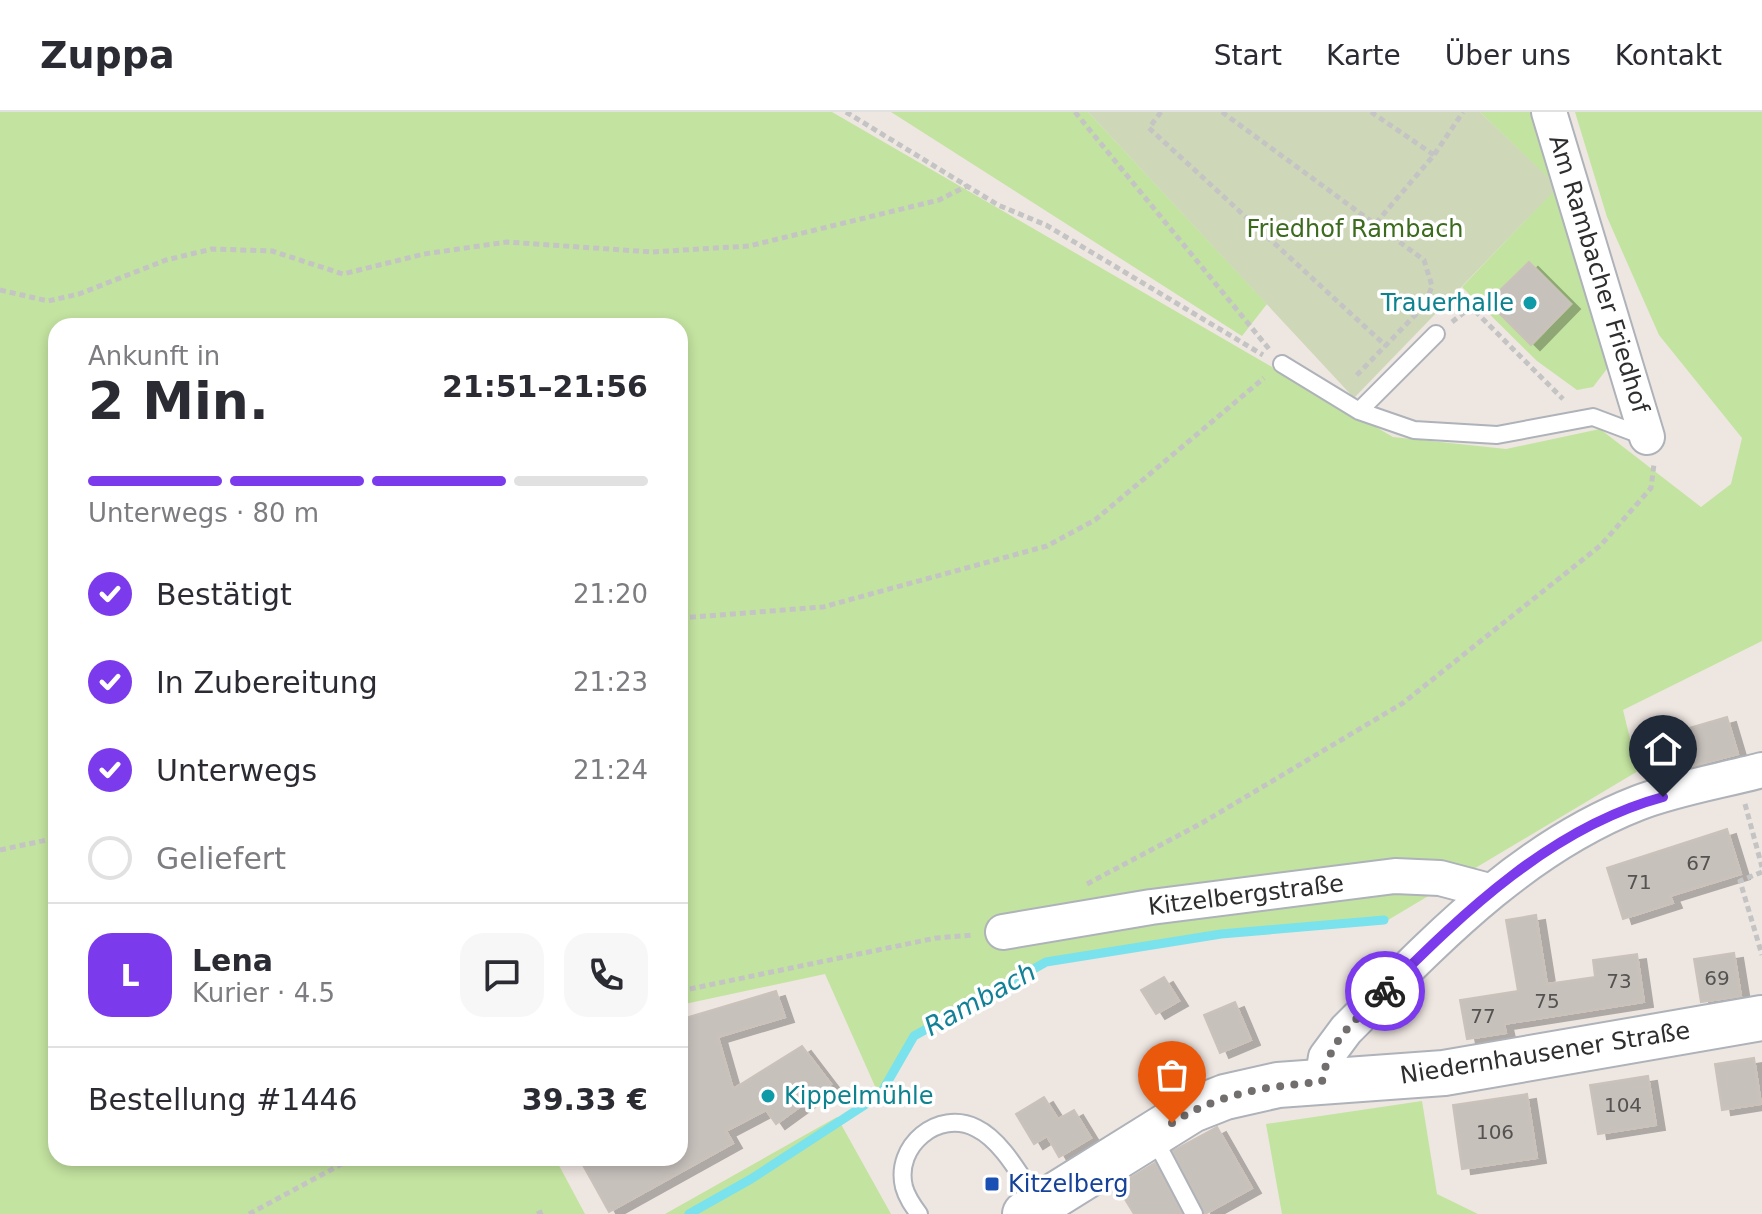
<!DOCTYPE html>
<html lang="de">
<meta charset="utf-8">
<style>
:root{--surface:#fff;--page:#f7f7f7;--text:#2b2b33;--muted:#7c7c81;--line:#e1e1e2;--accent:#7c3aed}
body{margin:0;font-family:"DejaVu Sans",sans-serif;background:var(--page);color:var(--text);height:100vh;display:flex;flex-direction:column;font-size:30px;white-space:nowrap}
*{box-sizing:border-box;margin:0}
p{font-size:26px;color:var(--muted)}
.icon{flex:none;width:44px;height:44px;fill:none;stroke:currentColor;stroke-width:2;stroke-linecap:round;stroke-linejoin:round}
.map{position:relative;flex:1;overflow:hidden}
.drawer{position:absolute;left:48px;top:206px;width:640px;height:848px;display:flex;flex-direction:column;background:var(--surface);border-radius:24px;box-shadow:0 4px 12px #0003}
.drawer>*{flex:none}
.pin{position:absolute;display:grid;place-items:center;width:68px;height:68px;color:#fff;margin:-82px -34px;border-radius:50% 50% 50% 0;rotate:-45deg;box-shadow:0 0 8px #0007}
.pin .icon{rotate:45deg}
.courier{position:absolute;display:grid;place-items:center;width:80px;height:80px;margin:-40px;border:6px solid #7c3aed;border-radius:50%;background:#fff;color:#222;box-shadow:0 2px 10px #0007}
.summary em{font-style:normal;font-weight:800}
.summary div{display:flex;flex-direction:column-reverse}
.summary{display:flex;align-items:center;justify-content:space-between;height:136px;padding:0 40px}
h1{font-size:52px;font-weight:800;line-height:60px}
.bar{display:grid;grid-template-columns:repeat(4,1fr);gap:12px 8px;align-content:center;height:96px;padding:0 40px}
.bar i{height:10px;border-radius:6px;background:var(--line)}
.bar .on{background:var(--accent)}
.bar p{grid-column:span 4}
.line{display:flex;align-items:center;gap:20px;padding:0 40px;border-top:2px solid var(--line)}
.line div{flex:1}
.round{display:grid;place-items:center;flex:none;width:84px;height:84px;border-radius:24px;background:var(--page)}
ol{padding:0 40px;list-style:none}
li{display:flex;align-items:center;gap:24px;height:88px}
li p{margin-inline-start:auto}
li .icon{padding:8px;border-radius:50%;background:var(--accent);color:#fff;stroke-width:4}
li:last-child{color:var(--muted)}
li i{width:44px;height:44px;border:4px solid var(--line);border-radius:50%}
header{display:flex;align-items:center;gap:48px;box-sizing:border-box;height:112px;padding:0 40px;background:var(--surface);border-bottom:2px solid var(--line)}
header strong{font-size:38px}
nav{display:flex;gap:44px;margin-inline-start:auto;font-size:28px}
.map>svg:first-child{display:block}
.green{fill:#c3e3a0}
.cemetery{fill:#ced8b9}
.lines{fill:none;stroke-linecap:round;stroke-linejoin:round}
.stream{stroke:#79e2ec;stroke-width:9}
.building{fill:#c7c1bc;stroke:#cac2ba;stroke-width:2;filter:url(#shadow)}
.lane-casing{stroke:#aeb2b9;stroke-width:20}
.street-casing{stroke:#aeb2b9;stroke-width:38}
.secondary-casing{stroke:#aeb2b9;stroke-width:48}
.path{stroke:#c4c4c4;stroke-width:5;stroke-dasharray:6 4;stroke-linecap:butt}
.lane{stroke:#fff;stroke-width:16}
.street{stroke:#fff;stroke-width:34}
.secondary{stroke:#fff;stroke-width:44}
.done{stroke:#716e6d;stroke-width:8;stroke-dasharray:0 14.4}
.route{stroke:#7c3aed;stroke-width:10}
.culture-dot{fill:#0f9aa8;stroke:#fff;stroke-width:3}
.transit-dot{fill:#1a4fb4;stroke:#fff;stroke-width:3}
.labels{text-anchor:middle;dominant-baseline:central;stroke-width:7;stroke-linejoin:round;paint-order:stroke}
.number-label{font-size:20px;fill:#545352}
.park-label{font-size:24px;fill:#3c6b1e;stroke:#fff}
.street-label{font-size:24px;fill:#2e2e2e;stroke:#fff}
.culture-label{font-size:24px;fill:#0d838f;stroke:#fff;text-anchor:end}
.transit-label{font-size:24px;fill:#164399;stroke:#fff;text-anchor:start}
.water-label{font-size:26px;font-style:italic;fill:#128197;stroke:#fff}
</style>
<header>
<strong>Zuppa</strong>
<nav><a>Start</a><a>Karte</a><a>Über uns</a><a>Kontakt</a></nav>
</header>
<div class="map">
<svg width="1762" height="1102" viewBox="0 0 1762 1102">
<defs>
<filter id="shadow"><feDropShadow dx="9" dy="5" stdDeviation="0" flood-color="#0004"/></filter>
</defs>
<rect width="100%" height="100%" fill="#eee6e1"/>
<path class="green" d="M0,0H832L1393,325L1506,337L1600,317L1701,395L1731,372L1742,326L1659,223L1607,105L1575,0H1762V529L1623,598L1638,659L1383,811L1218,820L1045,848L911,922L878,981L825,862L680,893V214H56V1046H555L585,1102H0Z
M891,0H1088L1267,192L1242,224Z
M1480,0H1540L1613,249L1593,275L1577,278L1537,249L1462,175L1557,75Z
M1422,989L1437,1082L1478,1102H1282L1266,1012Z
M837,1005L891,1102H665Z"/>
<path class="cemetery" d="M1088,0H1480L1558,75L1354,286Z"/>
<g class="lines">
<path class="stream" d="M689,1102L751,1067L880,983L914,924L1046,850L1221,822L1384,808"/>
</g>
<path class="building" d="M1529,150L1571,192L1531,233L1488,190Z
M1727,605L1738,642L1666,661L1655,626Z
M1727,717L1741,762L1670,784L1673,791L1623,807L1607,756Z
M1536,803L1547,872L1595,865L1593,848L1637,842L1644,890L1504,912L1506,921L1467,927L1460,888L1518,879L1506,808Z
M1734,841L1741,884L1701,890L1694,847Z
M1164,865L1179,889L1156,902L1141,878Z
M776,879L785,905L718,925L733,977L802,934L831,972L776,1012L766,998L726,1019L733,1031L609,1100L579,1046H680V936L689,931L682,907Z
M1235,890L1251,928L1220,941L1204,903Z
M1754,946L1761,992L1722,998L1715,952Z
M1648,964L1656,1013L1598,1022L1590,973Z
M1527,982L1537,1046L1462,1057L1453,993Z
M1044,985L1058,1007L1074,998L1091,1026L1059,1045L1047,1024L1034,1032L1016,1002Z
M1217,1015L1252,1076L1205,1102L1173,1039Z
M1155,1051L1182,1102H1134L1117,1074Z"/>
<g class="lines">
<g class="lane-casing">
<path id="lane" d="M1282,252L1359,299L1414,318L1497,323L1593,305L1646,325
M1359,299L1436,222
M1154,1026L1194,1102
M919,1102C913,1094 907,1086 904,1075C894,1034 938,997 976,1016C1003,1029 1022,1067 1039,1091"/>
</g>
<g class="street-casing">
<path id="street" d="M1549,0L1647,325
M1003,820L1151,795L1395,764L1440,766L1489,779
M1322,970L1326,945L1346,918C1433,831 1520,737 1638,691C1677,676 1721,669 1762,658"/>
</g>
<g class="secondary-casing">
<path id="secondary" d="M1025,1102L1192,998L1225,985L1278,973L1444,961L1762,906"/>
</g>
<path class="path" d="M846,0L998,93L1046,113L1263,243
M1075,0L1269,237
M1161,0L1149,16L1386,234
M1222,0L1424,148L1432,174L1425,193L1354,266
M1371,0L1434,43
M1376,111L1434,43L1463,0
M0,178L48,189L79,182L166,148L212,137L272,139L343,162L424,142L507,130L652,140L749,134L939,88L967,74
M1452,210L1471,195L1563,287
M680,506L823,495L1047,434L1095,408L1264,266
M1745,692L1762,755
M0,738L56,726
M1762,760L1740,769L1762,843
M1087,772L1202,711L1403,591L1601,433L1651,376L1654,352
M680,879L936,826L974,823
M249,1102L353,1046
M537,1102L544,1099"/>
<use href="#lane" class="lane"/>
<use href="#street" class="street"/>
<use href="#secondary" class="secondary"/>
</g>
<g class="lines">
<path class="done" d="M1172,1011C1219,981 1268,974 1322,970C1329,927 1355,909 1385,879"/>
<path class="route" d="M1385,879C1464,800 1552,715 1663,685"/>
</g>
<g class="culture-dot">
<circle cx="1530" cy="191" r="8"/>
<circle cx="768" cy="984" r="8"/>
</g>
<rect class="transit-dot" x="984" y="1064" width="16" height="16" rx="4"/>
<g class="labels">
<g class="number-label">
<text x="1699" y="751">67</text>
<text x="1639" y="770">71</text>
<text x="1717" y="866">69</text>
<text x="1619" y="869">73</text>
<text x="1547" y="889">75</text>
<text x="1483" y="904">77</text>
<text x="1623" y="993">104</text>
<text x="1495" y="1020">106</text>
</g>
<g class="park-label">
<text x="1355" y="117">Friedhof Rambach</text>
</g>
<g class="street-label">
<text transform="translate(1599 162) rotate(73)">Am Rambacher Friedhof</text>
<text transform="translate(1246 783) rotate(-7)">Kitzelbergstraße</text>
<text transform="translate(1545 941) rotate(-9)">Niedernhausener Straße</text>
</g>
<g class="culture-label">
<text x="1514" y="191">Trauerhalle</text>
<text x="784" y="984" text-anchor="start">Kippelmühle</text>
</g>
<g class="transit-label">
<text x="1008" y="1072">Kitzelberg</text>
</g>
<g class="water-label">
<text transform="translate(980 887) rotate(-29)">Rambach</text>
</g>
</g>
</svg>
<div class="pin" style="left:1172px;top:1011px;background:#ea580c"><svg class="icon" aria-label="bag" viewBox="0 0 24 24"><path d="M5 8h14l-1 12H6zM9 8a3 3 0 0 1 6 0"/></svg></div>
<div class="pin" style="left:1663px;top:685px;background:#1f2937"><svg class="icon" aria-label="home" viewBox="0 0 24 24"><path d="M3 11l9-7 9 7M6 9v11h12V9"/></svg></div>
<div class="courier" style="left:1385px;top:879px"><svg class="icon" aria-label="bike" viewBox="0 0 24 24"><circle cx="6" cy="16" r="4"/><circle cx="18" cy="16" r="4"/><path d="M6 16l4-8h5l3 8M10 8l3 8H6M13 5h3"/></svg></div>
<section class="drawer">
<div class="summary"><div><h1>2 Min.</h1><p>Ankunft in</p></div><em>21:51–21:56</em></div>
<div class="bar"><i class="on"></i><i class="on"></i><i class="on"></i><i></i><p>Unterwegs · 80 m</p></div>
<ol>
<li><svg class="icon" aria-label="check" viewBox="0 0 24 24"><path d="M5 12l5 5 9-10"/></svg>Bestätigt<p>21:20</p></li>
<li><svg class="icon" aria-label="check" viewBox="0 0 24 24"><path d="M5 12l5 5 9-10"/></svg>In Zubereitung<p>21:23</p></li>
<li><svg class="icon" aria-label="check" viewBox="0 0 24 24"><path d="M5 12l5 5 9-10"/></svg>Unterwegs<p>21:24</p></li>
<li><i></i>Geliefert</li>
</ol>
<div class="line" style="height:144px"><b class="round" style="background:var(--accent);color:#fff">L</b><div><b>Lena</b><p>Kurier · 4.5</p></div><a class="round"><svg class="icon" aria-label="chat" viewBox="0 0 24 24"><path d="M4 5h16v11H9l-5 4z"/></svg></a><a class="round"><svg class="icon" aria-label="phone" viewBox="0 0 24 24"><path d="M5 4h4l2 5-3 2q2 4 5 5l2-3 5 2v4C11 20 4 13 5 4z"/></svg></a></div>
<div class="line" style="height:104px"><div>Bestellung #1446</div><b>39.33 €</b></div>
</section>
</div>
